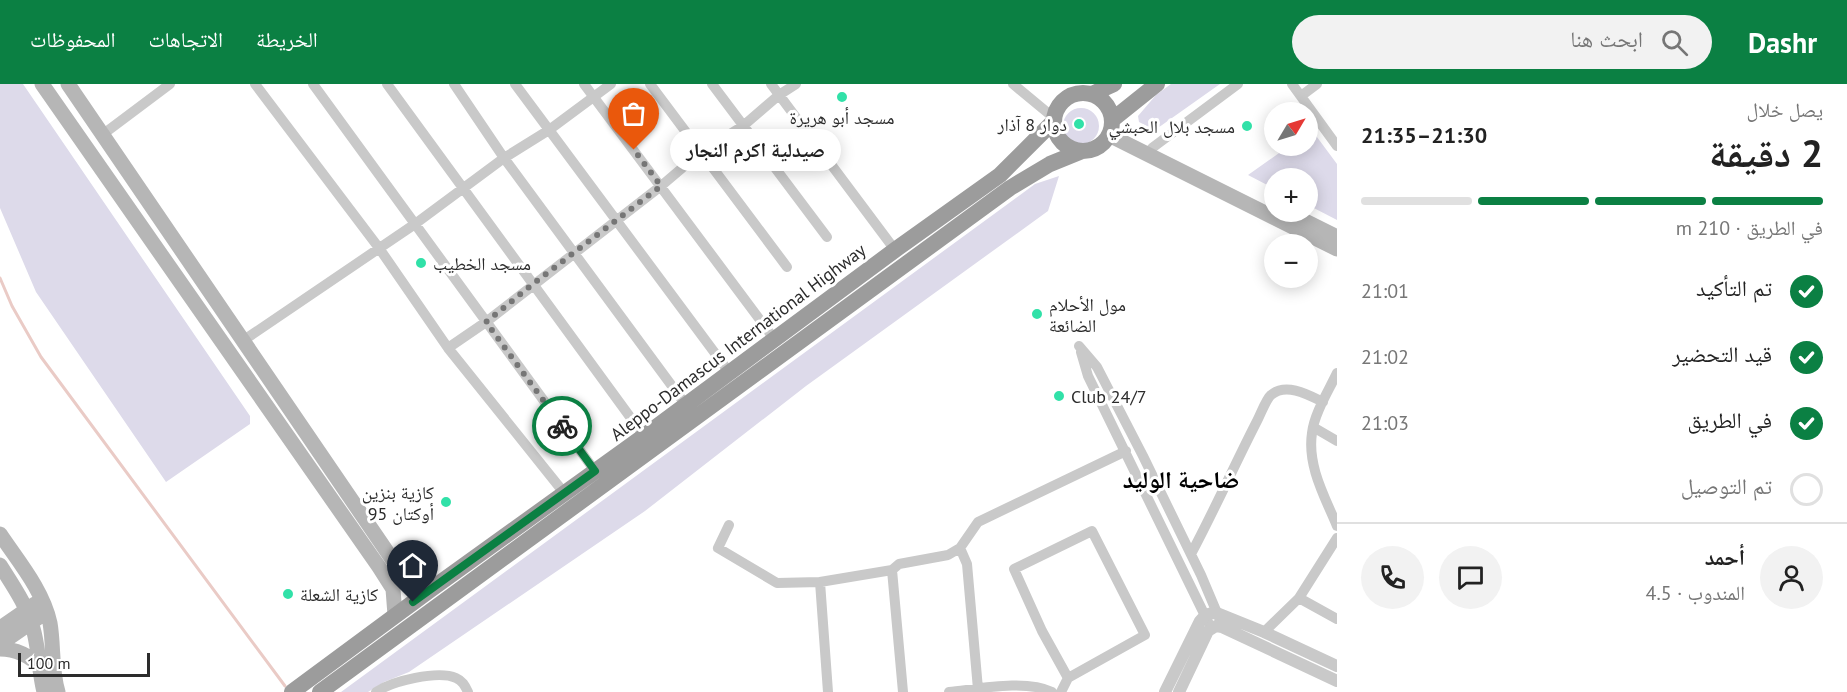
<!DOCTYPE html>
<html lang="ar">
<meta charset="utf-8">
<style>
:root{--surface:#fff;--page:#f2f2f2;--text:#222;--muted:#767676;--line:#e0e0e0;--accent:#0b8043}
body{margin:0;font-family:"PT Sans","Noto Naskh Arabic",sans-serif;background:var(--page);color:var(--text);direction:rtl;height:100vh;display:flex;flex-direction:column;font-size:22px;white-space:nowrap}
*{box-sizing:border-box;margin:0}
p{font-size:20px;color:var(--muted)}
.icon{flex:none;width:33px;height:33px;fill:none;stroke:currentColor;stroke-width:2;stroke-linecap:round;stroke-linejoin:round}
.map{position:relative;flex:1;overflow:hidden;direction:ltr}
.side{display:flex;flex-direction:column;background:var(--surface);width:510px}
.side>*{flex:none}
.needle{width:39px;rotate:52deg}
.controls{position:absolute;left:1264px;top:18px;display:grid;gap:12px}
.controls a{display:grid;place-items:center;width:54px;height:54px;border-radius:50%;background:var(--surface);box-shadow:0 3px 15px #0003;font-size:30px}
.scale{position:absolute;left:18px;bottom:15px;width:132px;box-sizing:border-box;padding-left:6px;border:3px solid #2c2c2c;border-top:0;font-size:16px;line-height:21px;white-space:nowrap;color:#2c2c2c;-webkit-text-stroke:4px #fff;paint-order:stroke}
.pin{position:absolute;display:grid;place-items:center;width:51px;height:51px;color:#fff;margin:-62px -26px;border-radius:50% 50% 50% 0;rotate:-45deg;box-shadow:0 0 6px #0007}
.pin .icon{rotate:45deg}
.courier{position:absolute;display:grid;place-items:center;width:60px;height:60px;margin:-30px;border:4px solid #0b8043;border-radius:50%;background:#fff;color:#222;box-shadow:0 2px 8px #0007}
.bubble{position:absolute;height:42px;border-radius:21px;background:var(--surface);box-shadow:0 3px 15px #0003;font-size:20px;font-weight:700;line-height:42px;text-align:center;direction:rtl}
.headline em{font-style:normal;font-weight:700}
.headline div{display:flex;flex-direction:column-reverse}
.headline{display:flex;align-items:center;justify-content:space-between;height:102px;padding:0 24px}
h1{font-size:39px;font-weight:700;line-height:45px}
.bar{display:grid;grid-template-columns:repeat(4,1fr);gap:9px 6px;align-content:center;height:72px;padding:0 24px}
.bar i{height:8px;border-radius:4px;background:var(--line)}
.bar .on{background:var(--accent)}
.bar p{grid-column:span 4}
.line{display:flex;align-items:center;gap:15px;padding:0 24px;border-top:2px solid var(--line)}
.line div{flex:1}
.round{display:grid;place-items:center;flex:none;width:63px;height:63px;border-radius:32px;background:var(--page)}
ol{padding:0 24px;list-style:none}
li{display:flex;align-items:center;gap:18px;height:66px}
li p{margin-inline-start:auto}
li .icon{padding:6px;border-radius:50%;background:var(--accent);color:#fff;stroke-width:4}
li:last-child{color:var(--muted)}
li i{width:33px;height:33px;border:3px solid var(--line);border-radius:50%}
header{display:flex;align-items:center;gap:36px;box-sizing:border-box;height:84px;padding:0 30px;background:var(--accent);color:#fff}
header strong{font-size:28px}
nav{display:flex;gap:33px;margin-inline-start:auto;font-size:21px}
.search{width:420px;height:54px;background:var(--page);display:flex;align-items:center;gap:15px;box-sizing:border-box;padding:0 21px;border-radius:33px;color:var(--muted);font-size:22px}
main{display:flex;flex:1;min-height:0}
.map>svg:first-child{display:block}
.green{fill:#dddaea}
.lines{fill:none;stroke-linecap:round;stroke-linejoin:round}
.stream{stroke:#eacbc6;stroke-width:3}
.minor{stroke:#c9c9c9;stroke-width:10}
.tertiary{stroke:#c9c9c9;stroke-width:12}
.secondary{stroke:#b6b6b6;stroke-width:15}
.trunk{stroke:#9c9c9c;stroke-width:16}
.done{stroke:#767676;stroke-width:6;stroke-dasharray:0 10.8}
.route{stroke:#0b8043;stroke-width:8}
.poi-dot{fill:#31e1a8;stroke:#fff;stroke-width:2}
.labels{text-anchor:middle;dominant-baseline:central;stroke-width:6;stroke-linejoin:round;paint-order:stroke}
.poi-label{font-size:18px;fill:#2c2c2c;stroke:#fff;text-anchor:start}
.street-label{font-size:18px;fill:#2c2c2c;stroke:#fff}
.district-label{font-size:24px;font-weight:bold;fill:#000;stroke:#fff}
</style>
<header>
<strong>Dashr</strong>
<div class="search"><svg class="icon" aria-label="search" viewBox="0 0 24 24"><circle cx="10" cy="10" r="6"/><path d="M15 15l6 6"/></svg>ابحث هنا</div>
<nav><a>الخريطة</a><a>الاتجاهات</a><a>المحفوظات</a></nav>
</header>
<main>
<section class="side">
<div class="headline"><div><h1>2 دقيقة</h1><p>يصل خلال</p></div><em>21:30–21:35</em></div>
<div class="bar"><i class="on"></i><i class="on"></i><i class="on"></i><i></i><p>في الطريق · 210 m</p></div>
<ol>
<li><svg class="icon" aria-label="check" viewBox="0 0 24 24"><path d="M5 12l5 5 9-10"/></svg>تم التأكيد<p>21:01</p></li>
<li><svg class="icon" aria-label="check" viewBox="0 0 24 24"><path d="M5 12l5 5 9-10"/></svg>قيد التحضير<p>21:02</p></li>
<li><svg class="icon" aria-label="check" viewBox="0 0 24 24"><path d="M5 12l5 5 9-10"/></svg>في الطريق<p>21:03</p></li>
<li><i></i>تم التوصيل</li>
</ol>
<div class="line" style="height:108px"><a class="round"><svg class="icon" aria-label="person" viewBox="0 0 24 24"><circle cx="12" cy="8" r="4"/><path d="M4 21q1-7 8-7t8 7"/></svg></a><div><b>أحمد</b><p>المندوب · 4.5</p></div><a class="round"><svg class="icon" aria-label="chat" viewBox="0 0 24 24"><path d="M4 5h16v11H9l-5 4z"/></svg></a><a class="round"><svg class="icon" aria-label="phone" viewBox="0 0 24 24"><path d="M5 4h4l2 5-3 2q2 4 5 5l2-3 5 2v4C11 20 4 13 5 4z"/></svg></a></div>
</section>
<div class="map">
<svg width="1337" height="608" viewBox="0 0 1337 608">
<rect width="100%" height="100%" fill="#fff"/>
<path class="green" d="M0,0H23L250,332V340L166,398L36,208L0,124Z
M1171,0H1220L1155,46L1139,38L1138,32L1156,11Z
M1063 42a18 18 0 1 1 36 0a18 18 0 1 1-36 0Z
M1311,45L1337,80V136L1308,121V94H1275V105L1248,91L1289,62H1308V47Z
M1059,92L1048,127L806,302L645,427L409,588L384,598L368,608H341L1035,100Z"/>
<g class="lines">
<path class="stream" d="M0,194L12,222L41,273L285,602"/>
<path class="minor" d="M255,0L379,164L448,264L565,410
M313,0L595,387
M387,0L644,352
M454,0L504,74L686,321
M515,0L729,288
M584,0L775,256
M650,0L787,183
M712,0L827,153
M771,0L895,166
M1013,0L1054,34
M1292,0L1337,62
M1301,12L1317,0
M102,51L170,0
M1152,64L1238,0
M244,256L415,140L504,74L549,46L611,0
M1079,262L1097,283L1143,372L1201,491L1220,536
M448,264L486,238L661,102L701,68L743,42L779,11L796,0
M1081,268L1088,292L1211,544
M1337,289C1329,306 1314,330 1312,349C1307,382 1325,413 1337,442
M1313,343L1337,357
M729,441L718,464L777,499L820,498
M960,464L967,480L978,605
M1191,470C1214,427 1234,382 1256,339C1260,332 1266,315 1271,311C1286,298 1309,311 1323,318
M892,486L899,480L948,471L960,464L978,438L1126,367
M1299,514L1337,535
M1264,548L1299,514L1337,454
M376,608C392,597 438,586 456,594C463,597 465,602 468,608
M828,608L820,498L892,486L903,608
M949,608C978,605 1026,595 1052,608
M1061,608L1068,594L1145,551L1092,447L1014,485L1042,547L1068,594"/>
<path class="tertiary" d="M1165,608L1200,537C1205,531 1208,529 1217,529L1264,548L1337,582
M1179,608L1208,547L1216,542L1222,543L1337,597"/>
<path class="secondary" d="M42,0L379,483L393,505L395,531
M68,0L392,475L407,496L430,506
M1109,51L1337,165
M1305,137L1337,153
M0,450C18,477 43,506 50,539C54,562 51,585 58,608
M0,481C14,503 28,523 34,548C39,568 39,588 44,608
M0,544L35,520
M0,560L39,533
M0,565C16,565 29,571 40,583"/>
<path class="trunk" d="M1054 38a29 29 0 1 1 58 0a29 29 0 1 1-58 0Z
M1092,10L1114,0
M1112,36L1157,0
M292,608L430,506L644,352L895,166L1000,91L1053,38
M320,608L1010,104L1050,80L1082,67"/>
</g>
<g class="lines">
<path class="done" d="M562,342L486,238L533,200L661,102L634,66"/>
<path class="route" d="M413,518L595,387L562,342"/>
</g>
<g class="poi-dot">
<circle cx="842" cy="13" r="6"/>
<circle cx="1079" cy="40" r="6"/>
<circle cx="1247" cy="42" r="6"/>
<circle cx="421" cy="179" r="6"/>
<circle cx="1037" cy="230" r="6"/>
<circle cx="1059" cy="312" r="6"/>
<circle cx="446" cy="418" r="6"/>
<circle cx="288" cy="510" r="6"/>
</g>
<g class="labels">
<g class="poi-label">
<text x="842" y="33" text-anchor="middle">مسجد أبو هريرة</text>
<text x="1067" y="40" text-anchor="end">دوار 8 آذار</text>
<text x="1235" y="42" text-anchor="end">مسجد بلال الحبشي</text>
<text x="433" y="179">مسجد الخطيب</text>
<text x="1049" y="220">مول الأحلام<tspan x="1049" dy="21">الضائعة</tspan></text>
<text x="1071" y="312">Club 24/7</text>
<text x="434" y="408" text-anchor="end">كازية بنزين<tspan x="434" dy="21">أوكتان 95</tspan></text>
<text x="300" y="510">كازية الشعلة</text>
</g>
<g class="street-label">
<text transform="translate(738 258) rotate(-37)">Aleppo-Damascus International Highway</text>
</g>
<g class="district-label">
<text x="1181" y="395">ضاحية الوليد</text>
</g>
</g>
</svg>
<div class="controls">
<a><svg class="needle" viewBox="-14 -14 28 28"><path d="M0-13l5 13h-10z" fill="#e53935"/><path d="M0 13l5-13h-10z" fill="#767676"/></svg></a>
<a>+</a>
<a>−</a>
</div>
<div class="scale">100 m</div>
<div class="pin" style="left:634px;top:66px;background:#ea580c"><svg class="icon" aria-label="bag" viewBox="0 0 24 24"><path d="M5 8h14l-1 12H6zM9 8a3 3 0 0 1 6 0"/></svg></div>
<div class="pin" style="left:413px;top:518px;background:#1f2937"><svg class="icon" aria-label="home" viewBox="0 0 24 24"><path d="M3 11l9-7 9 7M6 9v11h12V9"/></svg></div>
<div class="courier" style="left:562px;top:342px"><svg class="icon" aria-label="bike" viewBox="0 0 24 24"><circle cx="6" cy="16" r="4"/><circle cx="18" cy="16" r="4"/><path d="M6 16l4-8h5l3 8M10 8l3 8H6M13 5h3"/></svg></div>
<div class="bubble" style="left:670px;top:45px;width:171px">صيدلية اكرم النجار</div>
</div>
</main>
